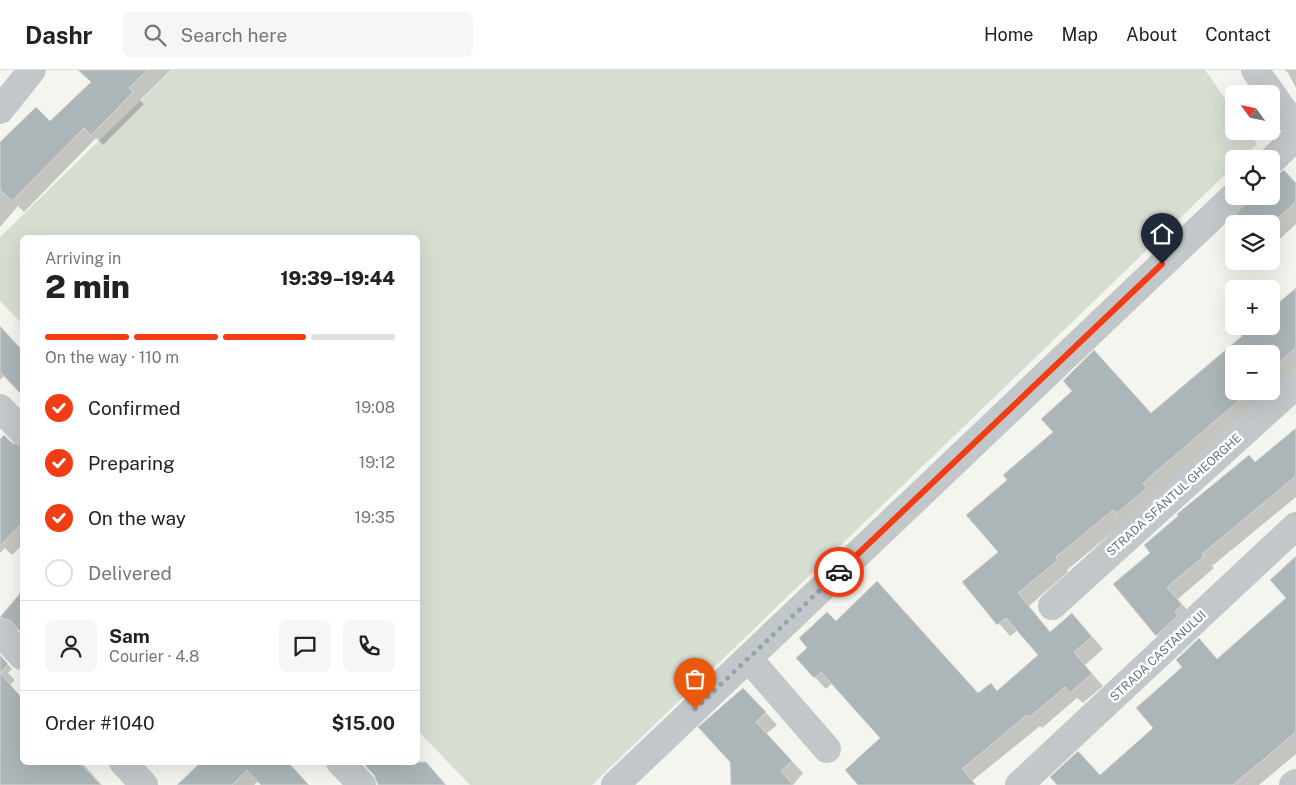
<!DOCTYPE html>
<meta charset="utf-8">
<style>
:root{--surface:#fff;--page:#f6f6f6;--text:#222;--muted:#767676;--line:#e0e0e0;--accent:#f13c14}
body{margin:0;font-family:"Public Sans",sans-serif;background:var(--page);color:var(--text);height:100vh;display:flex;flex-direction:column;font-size:19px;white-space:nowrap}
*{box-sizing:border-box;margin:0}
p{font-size:16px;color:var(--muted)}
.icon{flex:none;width:28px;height:28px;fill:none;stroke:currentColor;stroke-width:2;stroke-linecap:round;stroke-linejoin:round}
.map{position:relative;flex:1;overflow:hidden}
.details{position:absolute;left:20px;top:165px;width:400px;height:530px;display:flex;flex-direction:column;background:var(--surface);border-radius:8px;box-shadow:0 5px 20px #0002}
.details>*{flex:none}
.needle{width:32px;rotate:303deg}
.controls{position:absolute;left:1225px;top:15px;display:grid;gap:10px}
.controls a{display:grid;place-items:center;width:55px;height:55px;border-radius:8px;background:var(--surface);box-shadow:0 5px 20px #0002;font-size:25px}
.pin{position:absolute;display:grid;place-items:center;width:42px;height:42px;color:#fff;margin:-51px -21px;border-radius:50% 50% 50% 0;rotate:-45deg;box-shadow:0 0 5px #0007}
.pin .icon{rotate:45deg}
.courier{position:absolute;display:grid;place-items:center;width:50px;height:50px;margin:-25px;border:4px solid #f13c14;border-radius:50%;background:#fff;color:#222;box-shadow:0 1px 6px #0007}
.summary em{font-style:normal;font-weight:800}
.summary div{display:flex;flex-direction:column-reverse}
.summary{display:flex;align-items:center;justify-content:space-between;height:85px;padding:0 25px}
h1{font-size:32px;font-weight:800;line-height:38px}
.bar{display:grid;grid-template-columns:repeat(4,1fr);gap:8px 5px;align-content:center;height:60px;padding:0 25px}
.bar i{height:6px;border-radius:4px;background:var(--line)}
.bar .on{background:var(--accent)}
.bar p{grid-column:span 4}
.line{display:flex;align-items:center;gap:12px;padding:0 25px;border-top:1px solid var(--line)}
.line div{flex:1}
.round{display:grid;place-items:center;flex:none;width:52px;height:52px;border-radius:8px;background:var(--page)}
ol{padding:0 25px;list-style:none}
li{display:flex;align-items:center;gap:15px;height:55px}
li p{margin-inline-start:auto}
li .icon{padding:5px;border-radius:50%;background:var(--accent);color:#fff;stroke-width:4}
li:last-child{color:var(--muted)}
li i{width:28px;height:28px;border:2px solid var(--line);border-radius:50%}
header{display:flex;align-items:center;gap:30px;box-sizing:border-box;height:70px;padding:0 25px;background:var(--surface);border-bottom:1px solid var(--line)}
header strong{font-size:24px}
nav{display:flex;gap:28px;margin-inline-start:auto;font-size:18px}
.search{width:350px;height:45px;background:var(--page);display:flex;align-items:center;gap:12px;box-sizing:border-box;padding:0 18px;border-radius:8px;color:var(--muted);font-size:19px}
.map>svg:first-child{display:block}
.green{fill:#d6ddd1}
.shadow{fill:#0003;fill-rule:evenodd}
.building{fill:#acb6b9;stroke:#d6d6d3}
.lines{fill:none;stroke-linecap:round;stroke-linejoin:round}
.minor{stroke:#c2c7c9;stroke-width:28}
.done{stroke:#95a3aa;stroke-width:5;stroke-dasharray:0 9}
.route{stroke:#f13c14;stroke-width:6}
.labels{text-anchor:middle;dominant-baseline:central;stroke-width:5;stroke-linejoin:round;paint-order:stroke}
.street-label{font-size:12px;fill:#617784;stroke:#fff}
</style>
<header>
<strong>Dashr</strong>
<div class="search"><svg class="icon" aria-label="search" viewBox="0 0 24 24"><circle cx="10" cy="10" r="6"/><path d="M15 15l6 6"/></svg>Search here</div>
<nav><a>Home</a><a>Map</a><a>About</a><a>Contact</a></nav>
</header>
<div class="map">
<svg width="1296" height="715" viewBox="0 0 1296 715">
<rect width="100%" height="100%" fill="#f5f5f0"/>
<path class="green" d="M172,0H1205L1234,41V61H1248L1257,74L1241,89H1234V96L592,715H470L418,661V168H22V254L0,231V167Z"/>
<path class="shadow" d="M83,0H171L140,30L144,34L103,75L96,68L24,142L18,136L0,157V74L50,53L92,12Z
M1285,0H1296V18L1288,3Z
M1296,113V154L1271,177V154H1229L1271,126Z
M1296,219V300L1271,320L1274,323L1154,425L1158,430L1129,454L1126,451L1067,500L1068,502L1029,536L1051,563L1072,545L1083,556L1103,579L1085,595L1103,616L1083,633L1077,628L1042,658L1040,656L972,711L976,715H860L846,700L882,668L832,613L826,619L797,588L809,578L800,568L827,544L836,553L877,513L979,625L990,615L998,622L1040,586L1018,560L1010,566L964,512L1000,482L967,446L1009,410L1005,405L1054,362L1043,349L1074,321L1064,311L1094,282L1152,344L1244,266L1242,263L1251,256H1271V239ZM1234,284H1271V321H1234Z
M0,257L22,281V324L5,305L0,310Z
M4,366L18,377H22V475L12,485L5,478L0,483V370Z
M1296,373V427L1212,496L1214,498L1178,529L1193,547L1168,576L1114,515L1256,393Z
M1296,487V684L1259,715H1059L1101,706L1155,658L1199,570L1218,590L1288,528Z
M22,523V562L12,557L1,547Z
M0,586L12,599L8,603L15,610L10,615L22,629V692H81L102,715H0Z
M755,631L777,655L766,664L803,703L793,715H735Z
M198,692H287L309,715H263L259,711L254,715H179L200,694Z"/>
<path class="building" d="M78,0H147L129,18L133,22L114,42L91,65L84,58L12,131L0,120V72L36,37L50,51L91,12Z
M1284,100L1296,113V132L1271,154H1234V161L1227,154L1252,126H1271V109Z
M1296,218V278L1271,299V284H1234V321H1250L1143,413L1147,418L1117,443L1113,440L1056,487L1058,490L1018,523L1050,562L1072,543L1092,567L1074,582L1092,604L1070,623L1065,617L1030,647L1027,645L962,699L976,715H858L845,700L880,668L821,602L814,608L796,588L807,578L799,568L827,542L836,551L877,511L978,623L991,613L997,621L1038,585L1006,548L997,555L962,512L998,482L966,445L1007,410L1003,405L1053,362L1041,349L1072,321L1063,311L1094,280L1151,343L1242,266L1235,256H1271V239Z
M0,256L22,280V325L0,302Z
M1296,358V406L1202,484L1204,486L1167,517L1182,535L1175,541L1178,545L1156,566L1113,514L1150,483L1144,475L1178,446L1177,444L1249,385L1255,392Z
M4,365L11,372L22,376V453L0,476V369Z
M1296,486V662L1233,715H1057L1050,707L1078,681L1100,705L1153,658L1136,638L1182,597L1176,590L1199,568L1217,589L1286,528L1270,510Z
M22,521V563L11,551L0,547Z
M0,585L8,594L0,603Z
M0,603L22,628V692H79L101,715H0Z
M743,618L766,642L756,652L792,691L781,701L793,715H731L730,692L698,657Z
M288,692L309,715H261L247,700L232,715H177L200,693Z
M362,692H426L446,715H378L374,705Z"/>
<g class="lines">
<path class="minor" d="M1255,0L1296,58
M0,40L32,0
M1271,91L1296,67
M0,338L22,361
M1052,536L1296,315
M0,562L22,586
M748,588L827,679
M123,692L144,715
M340,692L362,715
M615,715L1234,126
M1019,715L1296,456
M1293,715L1296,713"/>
</g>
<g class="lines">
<path class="done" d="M695,639L839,502"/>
<path class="route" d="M839,502L1162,194"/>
</g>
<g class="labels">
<g class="street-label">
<text transform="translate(1174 425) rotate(-42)">STRADA SFÂNTUL GHEORGHE</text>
<text transform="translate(1158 586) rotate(-43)">STRADA CASTANULUI</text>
</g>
</g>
</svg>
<div class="controls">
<a><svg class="needle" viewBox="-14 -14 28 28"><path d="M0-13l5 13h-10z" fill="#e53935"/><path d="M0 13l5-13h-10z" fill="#767676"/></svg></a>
<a><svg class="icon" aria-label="locate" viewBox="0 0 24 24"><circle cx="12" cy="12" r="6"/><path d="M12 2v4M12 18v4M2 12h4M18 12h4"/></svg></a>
<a><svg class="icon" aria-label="layers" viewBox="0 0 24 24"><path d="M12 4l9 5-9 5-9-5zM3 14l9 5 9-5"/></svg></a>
<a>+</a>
<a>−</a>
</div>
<div class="pin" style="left:695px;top:639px;background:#ea580c"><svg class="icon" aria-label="bag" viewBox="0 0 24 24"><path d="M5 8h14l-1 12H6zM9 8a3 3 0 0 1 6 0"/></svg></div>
<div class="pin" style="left:1162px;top:194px;background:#1f2937"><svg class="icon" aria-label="home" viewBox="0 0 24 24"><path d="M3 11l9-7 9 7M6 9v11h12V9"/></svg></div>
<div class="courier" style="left:839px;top:502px"><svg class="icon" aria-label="car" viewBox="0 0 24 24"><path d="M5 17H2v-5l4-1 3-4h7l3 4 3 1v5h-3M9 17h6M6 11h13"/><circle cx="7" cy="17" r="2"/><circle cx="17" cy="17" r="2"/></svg></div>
<section class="details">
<div class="summary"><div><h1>2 min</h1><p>Arriving in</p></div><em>19:39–19:44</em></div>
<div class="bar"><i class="on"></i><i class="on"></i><i class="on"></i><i></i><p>On the way · 110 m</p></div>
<ol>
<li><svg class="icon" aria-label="check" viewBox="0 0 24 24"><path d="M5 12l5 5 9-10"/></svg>Confirmed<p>19:08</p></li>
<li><svg class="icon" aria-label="check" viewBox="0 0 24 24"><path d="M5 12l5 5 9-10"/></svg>Preparing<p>19:12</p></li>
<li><svg class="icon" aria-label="check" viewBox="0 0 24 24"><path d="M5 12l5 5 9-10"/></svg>On the way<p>19:35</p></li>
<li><i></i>Delivered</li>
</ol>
<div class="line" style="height:90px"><a class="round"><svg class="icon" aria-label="person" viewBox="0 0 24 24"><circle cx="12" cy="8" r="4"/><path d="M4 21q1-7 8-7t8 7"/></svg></a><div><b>Sam</b><p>Courier · 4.8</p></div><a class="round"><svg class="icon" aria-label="chat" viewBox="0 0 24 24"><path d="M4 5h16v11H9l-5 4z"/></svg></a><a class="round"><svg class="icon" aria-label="phone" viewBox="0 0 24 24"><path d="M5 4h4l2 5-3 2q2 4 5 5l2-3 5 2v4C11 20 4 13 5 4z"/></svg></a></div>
<div class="line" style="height:65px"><div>Order #1040</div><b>$15.00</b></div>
</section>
</div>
